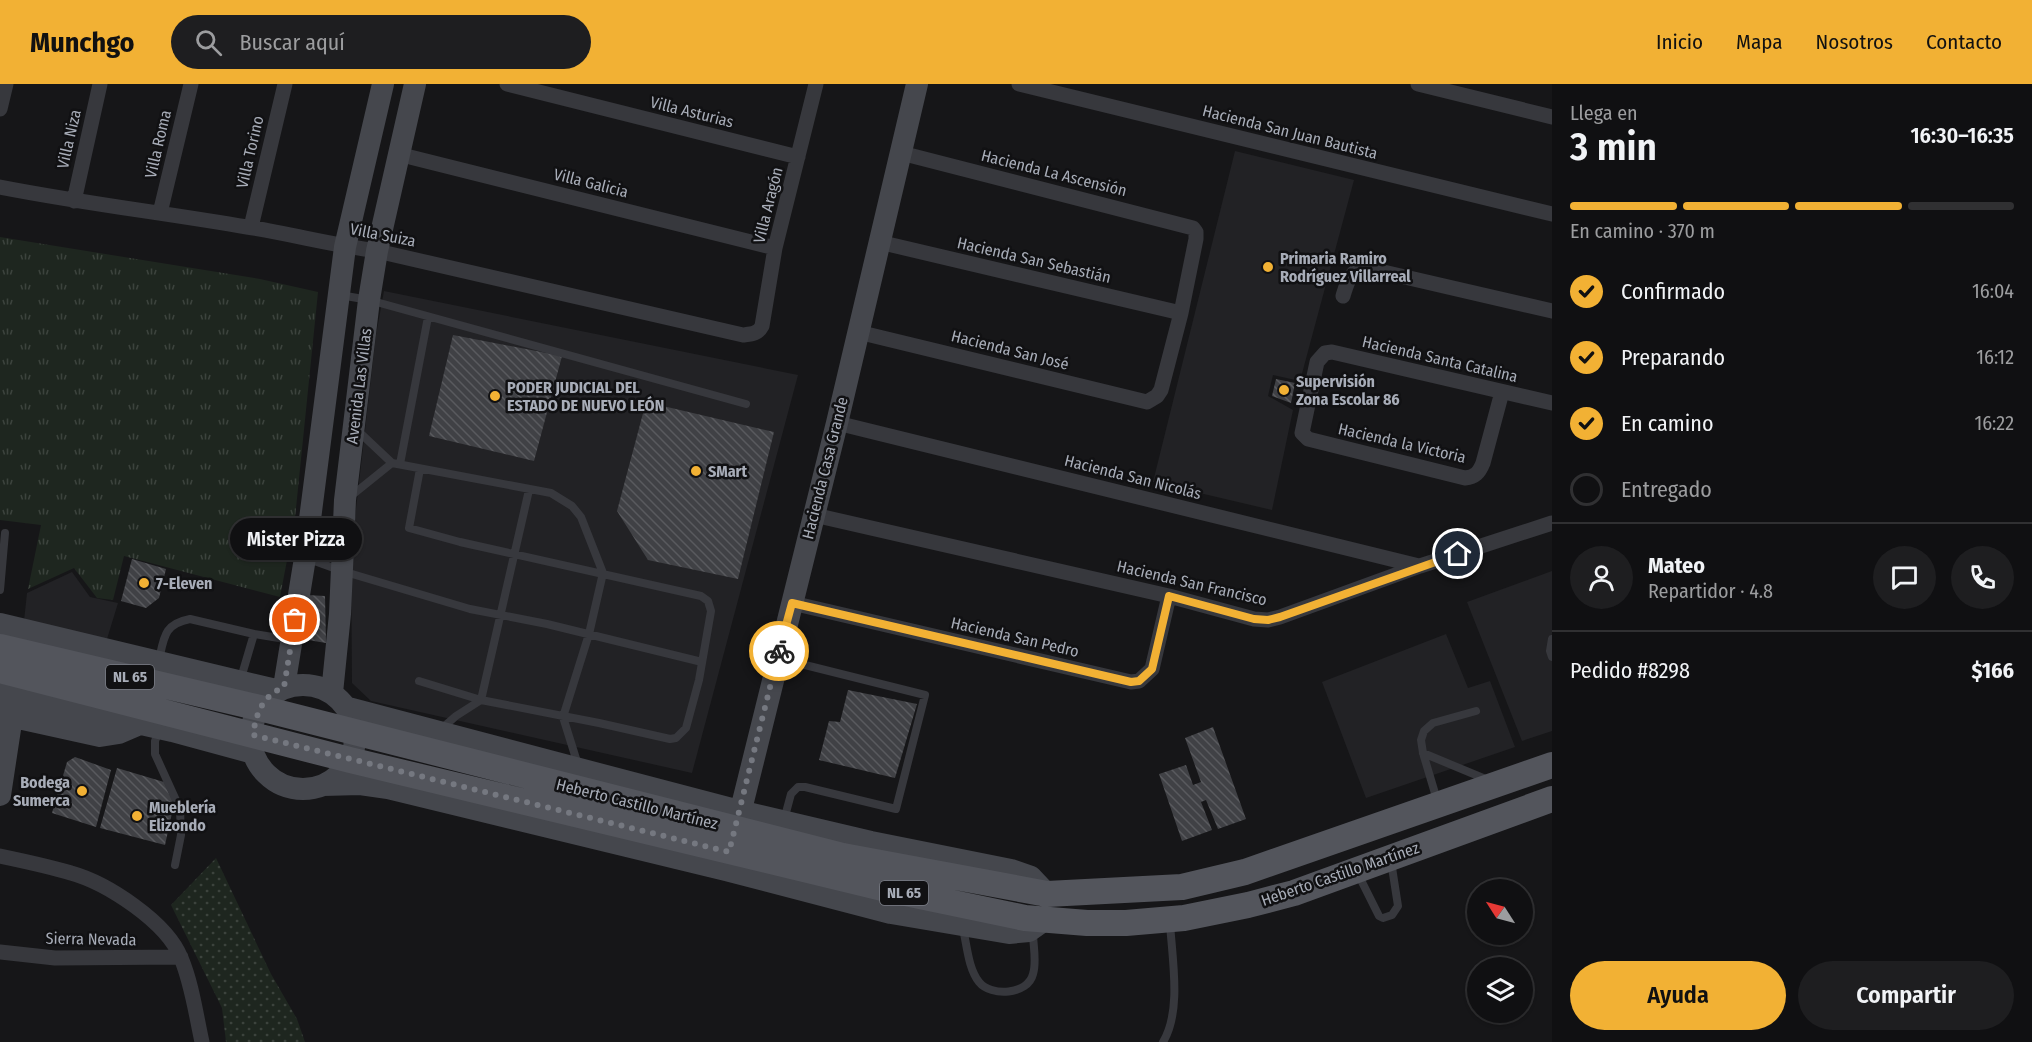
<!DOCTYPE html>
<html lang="es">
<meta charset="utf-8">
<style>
:root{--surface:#101012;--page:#1e1e20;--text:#f1f3f6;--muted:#9c9d9f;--line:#303032;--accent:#f2b134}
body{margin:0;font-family:"Fira Sans Condensed",sans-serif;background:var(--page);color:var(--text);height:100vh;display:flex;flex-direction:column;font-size:22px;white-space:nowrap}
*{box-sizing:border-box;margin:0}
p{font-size:20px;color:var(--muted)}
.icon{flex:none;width:33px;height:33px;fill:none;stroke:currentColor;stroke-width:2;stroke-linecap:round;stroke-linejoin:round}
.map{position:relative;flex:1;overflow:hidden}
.side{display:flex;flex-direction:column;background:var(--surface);width:480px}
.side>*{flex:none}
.needle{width:39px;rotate:306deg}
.controls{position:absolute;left:1467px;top:795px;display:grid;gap:12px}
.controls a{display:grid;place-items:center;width:66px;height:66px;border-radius:50%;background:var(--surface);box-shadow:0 2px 4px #0004,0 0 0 2px var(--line);font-size:30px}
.pin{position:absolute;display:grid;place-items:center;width:51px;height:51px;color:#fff;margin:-26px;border:3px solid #fff;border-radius:50%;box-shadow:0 2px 6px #0007}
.courier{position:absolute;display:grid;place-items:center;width:60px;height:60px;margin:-30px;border:4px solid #f2b134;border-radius:50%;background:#fff;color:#222;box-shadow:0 2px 8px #0007}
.bubble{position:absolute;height:42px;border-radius:21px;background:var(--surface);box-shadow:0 2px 4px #0004,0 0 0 2px var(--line);font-size:20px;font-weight:600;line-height:42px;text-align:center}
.summary em{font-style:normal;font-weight:600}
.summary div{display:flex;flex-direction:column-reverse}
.summary{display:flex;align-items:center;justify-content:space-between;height:102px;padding:0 18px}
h1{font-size:39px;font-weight:600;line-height:45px}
.bar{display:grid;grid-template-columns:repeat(4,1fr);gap:9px 6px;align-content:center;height:72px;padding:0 18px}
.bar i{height:8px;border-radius:4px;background:var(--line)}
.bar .current{background:var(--accent)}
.bar p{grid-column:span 4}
.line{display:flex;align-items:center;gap:15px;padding:0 18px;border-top:2px solid var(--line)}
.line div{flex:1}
.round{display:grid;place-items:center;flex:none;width:63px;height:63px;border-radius:32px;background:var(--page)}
ol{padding:0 18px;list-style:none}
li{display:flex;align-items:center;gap:18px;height:66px}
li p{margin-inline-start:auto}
li .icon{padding:6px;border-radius:50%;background:var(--accent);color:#111;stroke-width:4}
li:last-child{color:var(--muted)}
li i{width:33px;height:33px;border:3px solid var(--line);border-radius:50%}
.action{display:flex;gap:12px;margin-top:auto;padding:12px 18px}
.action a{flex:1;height:69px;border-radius:36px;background:var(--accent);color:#111;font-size:24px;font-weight:600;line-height:69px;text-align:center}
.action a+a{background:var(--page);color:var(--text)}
header{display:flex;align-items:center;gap:36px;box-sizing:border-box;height:84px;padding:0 30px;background:var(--accent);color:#111}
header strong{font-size:28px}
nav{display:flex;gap:33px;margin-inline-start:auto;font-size:21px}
.search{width:420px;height:54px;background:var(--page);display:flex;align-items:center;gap:15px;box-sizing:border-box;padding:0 21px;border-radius:33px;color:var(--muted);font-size:22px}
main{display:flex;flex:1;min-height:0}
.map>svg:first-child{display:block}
.built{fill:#222225}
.grass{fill:url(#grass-tufts)}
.park{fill:url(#park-dots)}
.building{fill:url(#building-back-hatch)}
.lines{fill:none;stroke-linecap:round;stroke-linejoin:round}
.lane{stroke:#37383d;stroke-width:8}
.street{stroke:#37383d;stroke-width:15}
.secondary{stroke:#45474d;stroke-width:22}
.primary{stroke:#53555c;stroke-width:26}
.done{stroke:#757880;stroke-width:6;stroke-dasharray:0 10.8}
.route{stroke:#f2b134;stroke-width:8}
.poi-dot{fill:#f2b134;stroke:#111113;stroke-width:2}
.labels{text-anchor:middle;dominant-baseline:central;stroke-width:5;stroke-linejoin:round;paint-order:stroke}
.shield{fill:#111113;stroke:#7b7e86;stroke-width:1.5}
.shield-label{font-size:15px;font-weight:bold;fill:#a8adb8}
.street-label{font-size:16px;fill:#a8adb8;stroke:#111113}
.poi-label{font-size:16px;font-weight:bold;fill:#a8adb8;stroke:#111113;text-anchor:start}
</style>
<header>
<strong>Munchgo</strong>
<div class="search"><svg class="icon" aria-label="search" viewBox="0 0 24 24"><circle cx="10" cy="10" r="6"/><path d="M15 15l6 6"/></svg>Buscar aquí</div>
<nav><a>Inicio</a><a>Mapa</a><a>Nosotros</a><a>Contacto</a></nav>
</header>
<main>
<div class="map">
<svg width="1552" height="958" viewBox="0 0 1552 958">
<defs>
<pattern id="grass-tufts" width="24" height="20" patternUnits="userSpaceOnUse" patternTransform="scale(1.5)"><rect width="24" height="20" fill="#1e261f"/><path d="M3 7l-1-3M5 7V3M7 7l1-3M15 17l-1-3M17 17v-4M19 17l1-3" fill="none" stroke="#3c433d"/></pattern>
<pattern id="park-dots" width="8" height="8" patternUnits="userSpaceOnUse" patternTransform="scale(1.5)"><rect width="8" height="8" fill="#1e261f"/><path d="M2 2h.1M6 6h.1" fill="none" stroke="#3c433d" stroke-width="1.8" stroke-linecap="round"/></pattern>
<pattern id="building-back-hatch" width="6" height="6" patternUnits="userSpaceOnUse" patternTransform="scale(1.5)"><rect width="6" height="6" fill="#404145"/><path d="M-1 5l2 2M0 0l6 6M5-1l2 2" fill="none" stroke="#595a5e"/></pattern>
</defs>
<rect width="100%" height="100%" fill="#161618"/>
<path class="built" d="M1235,67L1354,96L1300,297L1273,291L1268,312L1293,326L1272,426L1153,398Z
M384,207L798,291L692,689L371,617L352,599L351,468L376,251Z
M1552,487V647L1522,657L1467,518Z
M72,488L90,513L118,519L107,555L24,537L27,509Z
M1446,550L1468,604L1490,597L1515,663L1366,714L1322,598Z"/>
<path class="grass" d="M0,153L260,195L318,208L295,434L280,513L124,472L113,516L97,514L74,484L28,505L41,441L0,436Z"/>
<path class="park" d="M216,774L271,890L297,935L305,958H226L222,924L171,821Z"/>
<path class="building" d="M453,251L562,272L534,377L429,352Z
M1276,295L1295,299L1291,319L1272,312Z
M646,318L774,348L738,495L648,476L617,427Z
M132,475L166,485L159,514L146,524L121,517Z
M307,511L325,512L326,559L296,554Z
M848,606L917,620L895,694L819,676L829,637L840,638Z
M1213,643L1246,735L1218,745L1206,716L1201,718L1212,746L1182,757L1159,690L1186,681L1193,701L1201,698L1185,654Z
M75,673L111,686L96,743L52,729L67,678Z
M117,684L164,698L174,720L165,761L100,744Z"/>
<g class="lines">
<path class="lane" d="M340,211L369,216L746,320
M358,347L392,379L551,409L572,422L581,433L603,489L589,550L563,633L578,681
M400,380L428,233
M351,412L392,379
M306,474L342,487L470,525L547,540L702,578
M0,506L5,449
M254,550L291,556
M1552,555L1550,567L1552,573
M781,575L925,611L896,725L805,703H798L791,710L784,736
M159,576C164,553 164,540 190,535L254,550L241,594
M419,597L481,616L599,639L670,655L676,654L686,644L699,596L711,527L708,517L701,512L460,458L409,444L420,385
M441,645L456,632L481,616L529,406
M159,647L155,657V670L180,725L181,751L175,781
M1423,669L1488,696
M1437,716L1423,669L1421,656L1424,647L1433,639L1476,627
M1358,790L1379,832L1383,834L1392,831L1398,822L1391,777
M963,845C967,861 968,884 979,898C991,913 1028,911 1033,890C1037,878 1033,861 1033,849
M1163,958C1182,927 1172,874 1170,839"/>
<path class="street" d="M507,0L798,73
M1019,0L1552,130
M1418,0L1552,33
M0,25L6,0
M398,70L775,164
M0,103C82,119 165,129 247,143C291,150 333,161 377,167L743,251C751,250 758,250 762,242L775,164L816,0
M74,117L100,0
M160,129L191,0
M251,143L285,0
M879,158L1181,229
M1343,212C1347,199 1350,185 1366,184L1552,227
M858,248L1147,318L1157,312L1161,306L1181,229L1196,155V148L1193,144L901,69
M1502,308L1483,379C1479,389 1475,393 1465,394L1308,355L1302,349L1317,278L1325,269L1332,268L1552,319
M837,339L1419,482
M814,431L1169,512L1254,535L1268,536L1280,533L1420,482L1552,439
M792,519L1131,598L1139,597L1152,585L1169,512
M0,772C24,777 48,782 71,789C107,799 167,838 181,874C192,900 196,931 202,958
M0,868L55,874L181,873"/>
<path class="secondary" d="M0,540L276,606
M251 653a52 52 0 1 1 104 0a52 52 0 1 1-104 0Z
M284,603L305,474L345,163L383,0
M0,608L172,647L253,669
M332,609L340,530L345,416L369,216L377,167L415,0
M348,624L739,727L871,758L1011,786L1031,793L1047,810
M0,630L100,652L119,649L140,640
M323,701L360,700L388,704L726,786L891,829L1009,849L1029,847L1046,835
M0,711L12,632L20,620
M726,786L837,339L917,0"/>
<path class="primary" d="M0,563L260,624L843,772L1047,810L1182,803L1245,788L1552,681
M0,586L350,676L891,806L1025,834L1087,839H1126L1184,834L1248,821L1294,809L1552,715"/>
</g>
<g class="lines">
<path class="done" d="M295,536L284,603C262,612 256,630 253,651L729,768L779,567"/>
<path class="route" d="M779,567L792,519L1131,598L1139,597L1152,585L1169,512L1254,535L1268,536L1280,533L1458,470"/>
</g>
<g class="poi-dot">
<circle cx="1268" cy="183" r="6"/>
<circle cx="1284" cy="306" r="6"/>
<circle cx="495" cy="312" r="6"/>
<circle cx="696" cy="387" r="6"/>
<circle cx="144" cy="499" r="6"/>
<circle cx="82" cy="707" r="6"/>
<circle cx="137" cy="732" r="6"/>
</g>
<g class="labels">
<g class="shield">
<rect x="106" y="581" width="48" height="24" rx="4.5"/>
<rect x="880" y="797" width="48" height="24" rx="4.5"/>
</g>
<g class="shield-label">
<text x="130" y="593">NL 65</text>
<text x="904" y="809">NL 65</text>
</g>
<g class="street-label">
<text transform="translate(692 28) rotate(14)">Villa Asturias</text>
<text transform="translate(1290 48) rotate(14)">Hacienda San Juan Bautista</text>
<text transform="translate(69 55) rotate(-77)">Villa Niza</text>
<text transform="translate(158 60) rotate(-77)">Villa Roma</text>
<text transform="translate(250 68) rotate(-77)">Villa Torino</text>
<text transform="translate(1054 89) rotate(14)">Hacienda La Ascensión</text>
<text transform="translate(591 99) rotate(14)">Villa Galicia</text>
<text transform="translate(768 121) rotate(-76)">Villa Aragón</text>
<text transform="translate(383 151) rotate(11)">Villa Suiza</text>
<text transform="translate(1034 176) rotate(13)">Hacienda San Sebastián</text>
<text transform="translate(1010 266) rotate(14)">Hacienda San José</text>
<text transform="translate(1440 275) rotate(13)">Hacienda Santa Catalina</text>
<text transform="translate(359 302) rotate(-83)">Avenida Las Villas</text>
<text transform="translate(1402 359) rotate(13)">Hacienda la Victoria</text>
<text transform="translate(825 384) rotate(-76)">Hacienda Casa Grande</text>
<text transform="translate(1133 393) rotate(14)">Hacienda San Nicolás</text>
<text transform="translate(1192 499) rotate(13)">Hacienda San Francisco</text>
<text transform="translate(1015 553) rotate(13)">Hacienda San Pedro</text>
<text transform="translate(637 720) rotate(14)">Heberto Castillo Martínez</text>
<text transform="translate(1340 790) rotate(-19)">Heberto Castillo Martínez</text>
<text transform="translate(91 855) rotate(1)">Sierra Nevada</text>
</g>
<g class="poi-label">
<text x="1280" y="174">Primaria Ramiro<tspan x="1280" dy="18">Rodríguez Villarreal</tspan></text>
<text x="1296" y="297">Supervisión<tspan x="1296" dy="18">Zona Escolar 86</tspan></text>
<text x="507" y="303">PODER JUDICIAL DEL<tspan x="507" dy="18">ESTADO DE NUEVO LEÓN</tspan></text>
<text x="708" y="387">SMart</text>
<text x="156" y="499">7-Eleven</text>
<text x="70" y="698" text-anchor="end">Bodega<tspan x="70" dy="18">Sumerca</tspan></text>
<text x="149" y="723">Mueblería<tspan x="149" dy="18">Elizondo</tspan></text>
</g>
</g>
</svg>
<div class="controls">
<a><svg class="needle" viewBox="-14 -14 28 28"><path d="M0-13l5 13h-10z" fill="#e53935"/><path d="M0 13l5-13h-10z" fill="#9c9d9f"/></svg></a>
<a><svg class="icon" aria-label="layers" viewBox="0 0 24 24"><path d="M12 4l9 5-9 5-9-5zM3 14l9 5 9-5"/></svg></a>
</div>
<div class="pin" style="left:295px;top:536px;background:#ea580c"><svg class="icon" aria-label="bag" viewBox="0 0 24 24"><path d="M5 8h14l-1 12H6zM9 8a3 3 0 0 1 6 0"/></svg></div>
<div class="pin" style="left:1458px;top:470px;background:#1f2937"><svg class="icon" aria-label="home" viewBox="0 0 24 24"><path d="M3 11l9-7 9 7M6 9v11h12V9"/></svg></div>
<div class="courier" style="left:779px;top:567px"><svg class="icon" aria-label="bike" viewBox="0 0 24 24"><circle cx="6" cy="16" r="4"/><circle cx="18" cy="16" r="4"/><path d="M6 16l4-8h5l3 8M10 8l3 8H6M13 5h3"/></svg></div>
<div class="bubble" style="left:230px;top:434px;width:132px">Mister Pizza</div>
</div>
<section class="side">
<div class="summary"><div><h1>3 min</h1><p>Llega en</p></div><em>16:30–16:35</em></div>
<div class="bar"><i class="current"></i><i class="current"></i><i class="current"></i><i></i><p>En camino · 370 m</p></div>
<ol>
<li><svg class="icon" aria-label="check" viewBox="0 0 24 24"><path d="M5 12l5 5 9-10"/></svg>Confirmado<p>16:04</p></li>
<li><svg class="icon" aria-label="check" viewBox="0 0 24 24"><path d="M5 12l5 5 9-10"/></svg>Preparando<p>16:12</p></li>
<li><svg class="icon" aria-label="check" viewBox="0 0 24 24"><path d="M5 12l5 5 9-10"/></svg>En camino<p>16:22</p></li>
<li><i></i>Entregado</li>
</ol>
<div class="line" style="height:108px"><a class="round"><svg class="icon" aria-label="person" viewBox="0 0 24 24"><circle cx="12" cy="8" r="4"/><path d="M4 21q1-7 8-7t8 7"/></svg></a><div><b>Mateo</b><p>Repartidor · 4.8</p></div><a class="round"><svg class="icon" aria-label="chat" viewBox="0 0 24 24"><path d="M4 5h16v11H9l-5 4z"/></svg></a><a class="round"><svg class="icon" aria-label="phone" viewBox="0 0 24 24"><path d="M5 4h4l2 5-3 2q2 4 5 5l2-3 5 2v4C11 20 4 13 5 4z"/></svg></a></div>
<div class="line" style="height:78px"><div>Pedido #8298</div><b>$166</b></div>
<div class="action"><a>Ayuda</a><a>Compartir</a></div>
</section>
</main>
